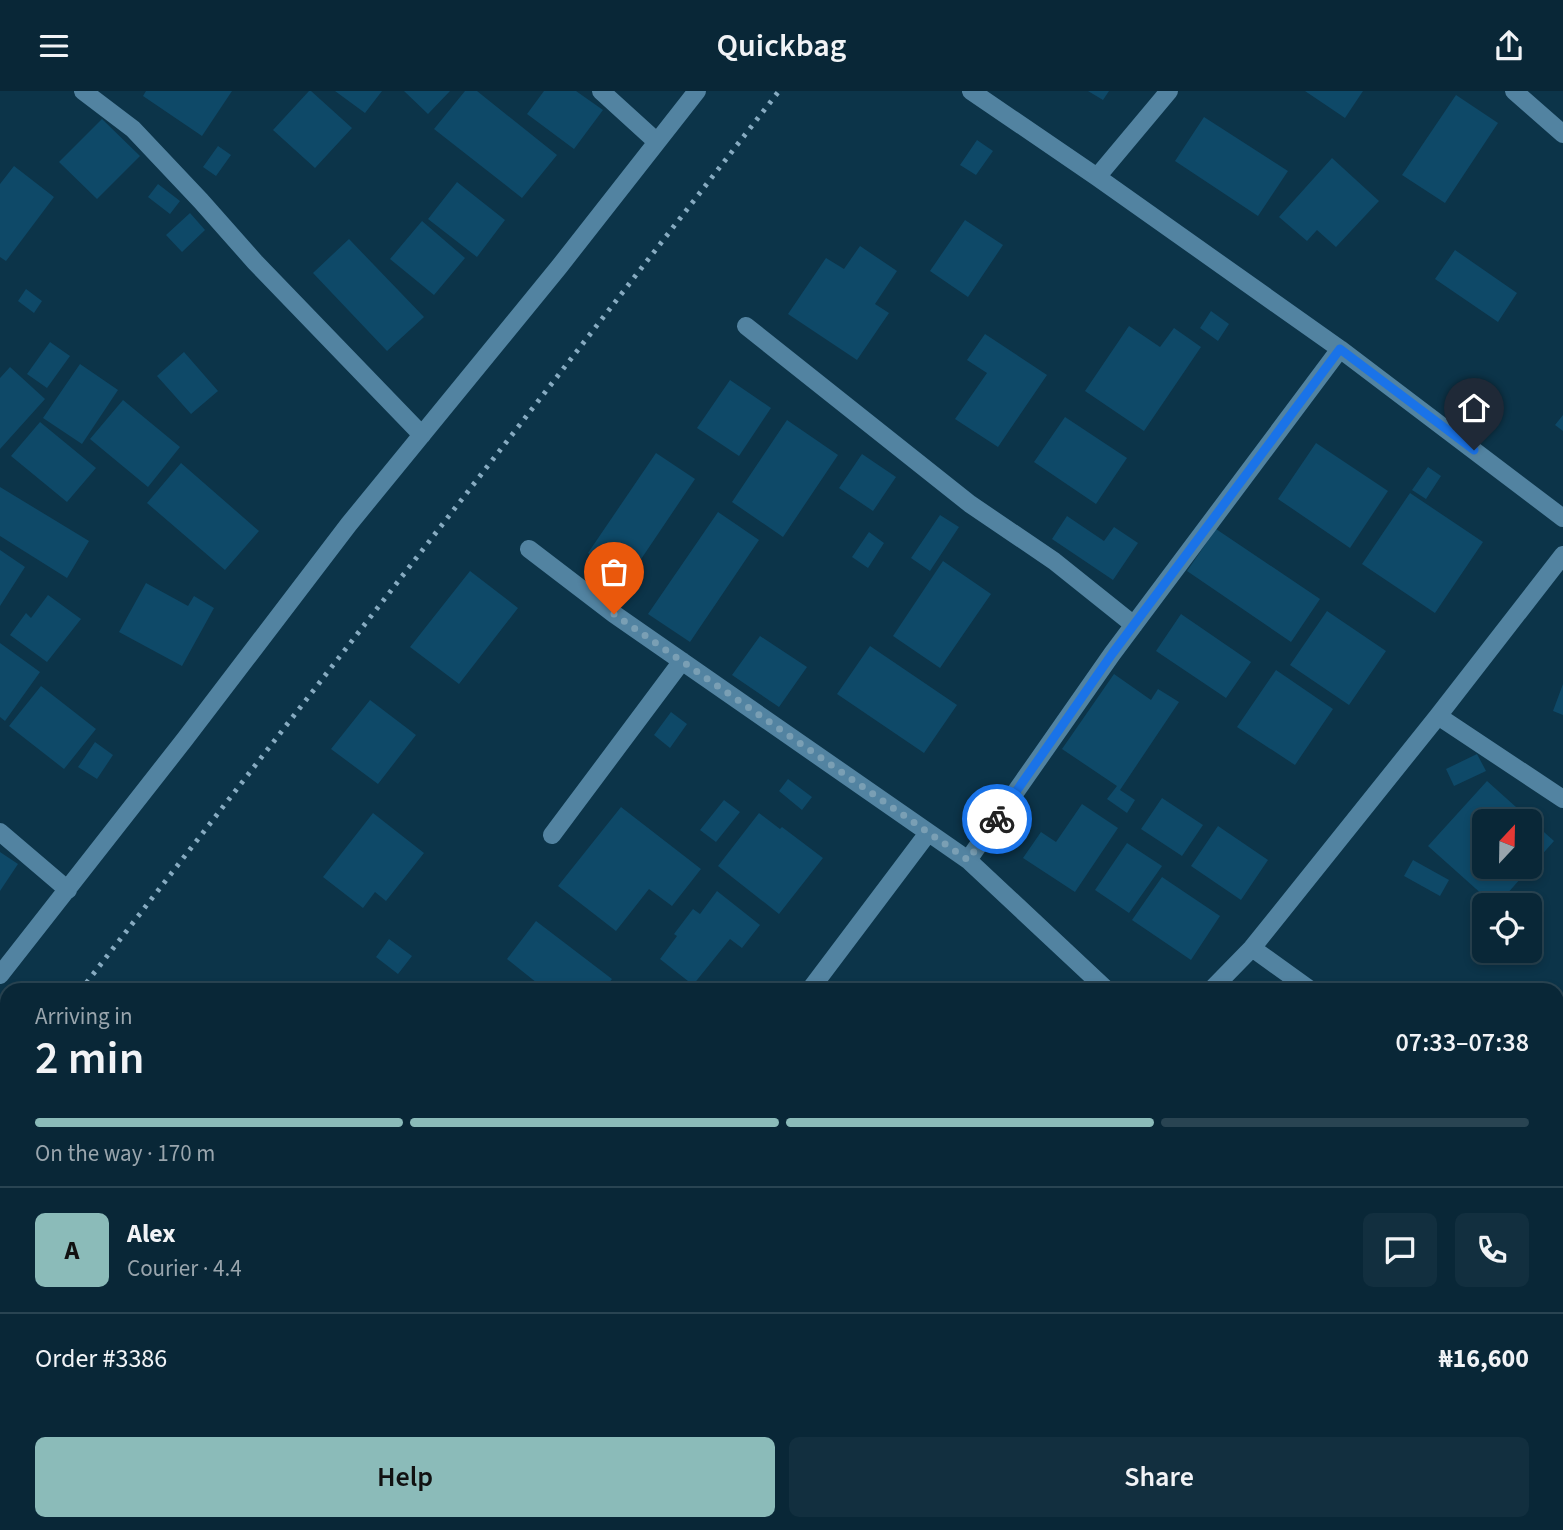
<!DOCTYPE html>
<meta charset="utf-8">
<style>
:root{--surface:#092737;--page:#122f3f;--text:#f1f3f6;--muted:#99a5ad;--line:#294452;--accent:#8bbbb9}
body{margin:0;font-family:"Source Sans 3",sans-serif;background:var(--page);color:var(--text);height:100vh;display:flex;flex-direction:column;font-size:26px;white-space:nowrap}
*{box-sizing:border-box;margin:0}
p{font-size:23px;color:var(--muted)}
.icon{flex:none;width:38px;height:38px;fill:none;stroke:currentColor;stroke-width:2;stroke-linecap:round;stroke-linejoin:round}
.map{position:relative;flex:1;overflow:hidden}
.sheet{position:absolute;left:0px;top:892px;width:1564px;height:548px;display:flex;flex-direction:column;background:var(--surface);border-radius:21px 21px 0 0;box-shadow:0 4px 10px #0003,0 0 0 2px var(--line)}
.sheet>*{flex:none}
.needle{width:46px;rotate:22deg}
.controls{position:absolute;left:1472px;top:718px;display:grid;gap:14px}
.controls a{display:grid;place-items:center;width:70px;height:70px;border-radius:10px;background:var(--surface);box-shadow:0 4px 10px #0003,0 0 0 2px var(--line);font-size:35px}
.pin{position:absolute;display:grid;place-items:center;width:60px;height:60px;color:#fff;margin:-72px -30px;border-radius:50% 50% 50% 0;rotate:-45deg;box-shadow:0 0 7px #0007}
.pin .icon{rotate:45deg}
.courier{position:absolute;display:grid;place-items:center;width:70px;height:70px;margin:-35px;border:5px solid #1a73e8;border-radius:50%;background:#fff;color:#222;box-shadow:0 2px 9px #0007}
.headline em{font-style:normal;font-weight:600}
.headline div{display:flex;flex-direction:column-reverse}
.headline{display:flex;align-items:center;justify-content:space-between;height:119px;padding:0 35px}
h1{font-size:46px;font-weight:600;line-height:52px}
.bar{display:grid;grid-template-columns:repeat(4,1fr);gap:10px 7px;align-content:center;height:84px;padding:0 35px}
.bar i{height:9px;border-radius:5px;background:var(--line)}
.bar .active{background:var(--accent)}
.bar p{grid-column:span 4}
.line{display:flex;align-items:center;gap:18px;padding:0 35px;border-top:2px solid var(--line)}
.line div{flex:1}
.round{display:grid;place-items:center;flex:none;width:74px;height:74px;border-radius:10px;background:var(--page)}
.button{display:flex;gap:14px;margin-top:auto;padding:14px 35px}
.button a{flex:1;height:80px;border-radius:10px;background:var(--accent);color:#111;font-size:28px;font-weight:600;line-height:80px;text-align:center}
.button a+a{background:var(--page);color:var(--text)}
header{display:flex;justify-content:space-between;align-items:center;height:91px;padding:0 35px;background:var(--surface);font-size:32px;font-weight:600}
.map>svg:first-child{display:block}
.building{fill:#0e4968;fill-rule:evenodd}
.lines{fill:none;stroke-linecap:round;stroke-linejoin:round}
.minor{stroke:#5283a1;stroke-width:18}
.rail{stroke:#87abc1;stroke-width:5;stroke-dasharray:3.5 7;stroke-linecap:butt}
.done{stroke:#7a9fb4;stroke-width:7;stroke-dasharray:0 12.6}
.route{stroke:#1a73e8;stroke-width:9}
</style>
<header><svg class="icon" aria-label="menu" viewBox="0 0 24 24"><path d="M4 6h16M4 12h16M4 18h16"/></svg>Quickbag<svg class="icon" aria-label="share" viewBox="0 0 24 24"><path d="M12 15V3M7 8l5-5 5 5M5 13v7h14v-7"/></svg></header>
<div class="map">
<svg width="1563" height="1439" viewBox="0 0 1563 1439">
<rect width="100%" height="100%" fill="#0c3449"/>
<path class="building" d="M146,0H232L202,45L143,5Z
M309,0H311L352,37L315,77L273,39Z
M335,0H382L365,22Z
M404,0H450L428,23Z
M465,0H477L557,64L522,107L434,38Z
M544,0H576L603,19L574,58L527,23Z
M1088,0H1109L1103,9Z
M1305,0H1363L1345,27Z
M1456,4L1498,32L1445,112L1402,84Z
M1204,26L1288,80L1258,125L1175,70Z
M102,28L140,65L97,108L59,71Z
M977,49L993,60L976,84L960,74Z
M218,55L231,64L216,85L203,76Z
M1332,67L1379,110L1336,156L1317,139L1307,150L1279,126Z
M14,75L54,106L6,170L0,166V93Z
M457,91L505,129L477,166L428,128Z
M158,93L180,110L170,123L148,106Z
M190,122L205,139L182,161L166,144Z
M965,129L1003,154L968,206L930,180Z
M422,130L465,167L434,204L390,168Z
M349,148L424,226L387,260L313,182Z
M860,155L897,180L875,213L889,222L857,269L788,223L826,167L844,178Z
M1455,159L1517,202L1498,231L1435,188Z
M26,198L42,210L34,222L18,210Z
M1211,220L1229,233L1218,250L1200,237Z
M1129,235L1160,256L1174,237L1201,256L1144,340L1085,300Z
M985,243L1047,284L998,356L955,328L987,282L967,269Z
M50,251L70,265L47,297L27,283Z
M184,261L218,300L191,323L157,285Z
M80,273L118,299L82,353L43,327Z
M10,276L45,308L0,358V287Z
M730,289L771,317L739,365L697,337Z
M123,309L180,356L148,396L90,348Z
M1563,324V340L1555,334Z
M1065,326L1127,367L1096,413L1034,371Z
M787,329L838,364L783,446L732,411Z
M40,331L96,377L67,411L11,365Z
M1316,352L1388,400L1350,457L1278,408Z
M656,362L695,388L627,489L588,462Z
M862,363L896,386L873,420L839,397Z
M181,372L259,440L225,479L147,412Z
M1428,376L1441,385L1426,408L1412,399Z
M0,396L89,450L67,487L0,445Z
M1410,402L1483,451L1435,522L1362,473Z
M718,421L759,449L690,551L648,523Z
M940,424L959,436L930,480L911,467Z
M1067,425L1104,450L1114,436L1138,452L1113,489L1052,448Z
M1216,438L1320,508L1291,551L1187,480Z
M869,441L884,452L868,477L852,466Z
M0,459L25,476L0,515Z
M943,470L991,503L940,577L893,545Z
M470,480L518,517L459,593L410,556Z
M146,492L188,515L194,505L214,517L182,575L119,541Z
M48,504L81,528L47,571L10,544L26,522L31,527Z
M1327,520L1386,560L1349,614L1290,574Z
M1181,523L1251,571L1226,607L1156,560Z
M760,545L807,576L779,616L732,584Z
M0,552L40,581L5,630L0,626Z
M870,555L957,614L924,662L837,603Z
M1276,579L1333,618L1295,674L1237,636Z
M1114,583L1151,609L1158,598L1179,611L1120,699L1135,709L1127,722L1107,708L1117,695L1062,658Z
M1563,593V624L1553,620Z
M41,595L96,638L64,678L9,635Z
M370,609L416,644L378,693L331,658Z
M671,621L687,633L670,657L654,644Z
M95,651L113,664L97,688L78,676Z
M1477,663L1486,680L1454,695L1446,678Z
M788,688L812,706L802,719L779,700Z
M1487,690L1554,750L1497,814H1494L1428,755ZM1484,730H1530V775H1484Z
M1162,707L1203,734L1182,765L1141,738Z
M724,709L740,721L716,751L700,739Z
M1082,713L1118,737L1075,801L1023,767L1041,741L1056,751Z
M621,716L701,778L672,815L649,798L616,840L558,795Z
M373,722L424,762L386,810L375,801L363,817L323,786Z
M759,722L780,738L782,736L823,767L779,823L718,775Z
M1218,735L1268,769L1241,809L1191,775Z
M1127,752L1162,775L1129,822L1095,799Z
M0,761L18,773L0,800Z
M1413,769L1449,789L1440,805L1404,785Z
M1162,786L1220,825L1191,869L1132,829Z
M717,800L760,834L742,857L730,848L693,894L660,868L677,845L674,843L693,818L700,823Z
M536,830L612,888L603,900H547L507,868Z
M389,848L412,865L398,883L376,866Z
M1558,1097L1563,1102V1137L1558,1144Z
M0,1285L7,1294V1375L0,1367Z
M109,1433H113L117,1439H101Z
M323,1433H340L345,1439H316Z
M1022,1433H1048L1053,1439H1014Z
M1188,1433H1232L1219,1439H1191Z
M1255,1433H1262L1265,1439H1243Z
M1400,1433H1424L1432,1439H1396Z"/>
<g class="lines">
<path class="minor" d="M83,0L133,38L201,110L255,171L422,344
M601,0L657,51
M971,0L1097,86L1340,258L1563,427
M1514,0L1563,43
M1097,86L1169,0
M746,235L970,413L1054,470L1134,534
M529,458L614,523L968,769L1108,900
M1438,625L1563,708
M0,741L68,799
M552,744L682,570
M968,769L1112,563L1340,258
M1252,857L1312,900
M0,884L185,648L349,433L559,176L697,0
M809,900L928,742
M1210,900L1252,857L1438,625L1563,464
M1558,1063L1563,1067
M1558,1262L1563,1248
M1558,1284L1563,1278
M1498,1433L1500,1439
M572,1439L580,1433"/>
<path class="rail" d="M80,900L779,0
M0,1002L7,993"/>
</g>
<g class="lines">
<path class="done" d="M614,523L968,769L997,728"/>
<path class="route" d="M997,728L1112,563L1340,258L1474,359"/>
</g>
</svg>
<div class="controls">
<a><svg class="needle" viewBox="-14 -14 28 28"><path d="M0-13l5 13h-10z" fill="#e53935"/><path d="M0 13l5-13h-10z" fill="#99a5ad"/></svg></a>
<a><svg class="icon" aria-label="locate" viewBox="0 0 24 24"><circle cx="12" cy="12" r="6"/><path d="M12 2v4M12 18v4M2 12h4M18 12h4"/></svg></a>
</div>
<div class="pin" style="left:614px;top:523px;background:#ea580c"><svg class="icon" aria-label="bag" viewBox="0 0 24 24"><path d="M5 8h14l-1 12H6zM9 8a3 3 0 0 1 6 0"/></svg></div>
<div class="pin" style="left:1474px;top:359px;background:#1f2937"><svg class="icon" aria-label="home" viewBox="0 0 24 24"><path d="M3 11l9-7 9 7M6 9v11h12V9"/></svg></div>
<div class="courier" style="left:997px;top:728px"><svg class="icon" aria-label="bike" viewBox="0 0 24 24"><circle cx="6" cy="16" r="4"/><circle cx="18" cy="16" r="4"/><path d="M6 16l4-8h5l3 8M10 8l3 8H6M13 5h3"/></svg></div>
<section class="sheet">
<div class="headline"><div><h1>2 min</h1><p>Arriving in</p></div><em>07:33–07:38</em></div>
<div class="bar"><i class="active"></i><i class="active"></i><i class="active"></i><i></i><p>On the way · 170 m</p></div>
<div class="line" style="height:126px"><b class="round" style="background:var(--accent);color:#111">A</b><div><b>Alex</b><p>Courier · 4.4</p></div><a class="round"><svg class="icon" aria-label="chat" viewBox="0 0 24 24"><path d="M4 5h16v11H9l-5 4z"/></svg></a><a class="round"><svg class="icon" aria-label="phone" viewBox="0 0 24 24"><path d="M5 4h4l2 5-3 2q2 4 5 5l2-3 5 2v4C11 20 4 13 5 4z"/></svg></a></div>
<div class="line" style="height:91px"><div>Order #3386</div><b>₦16,600</b></div>
<div class="button"><a>Help</a><a>Share</a></div>
</section>
</div>
